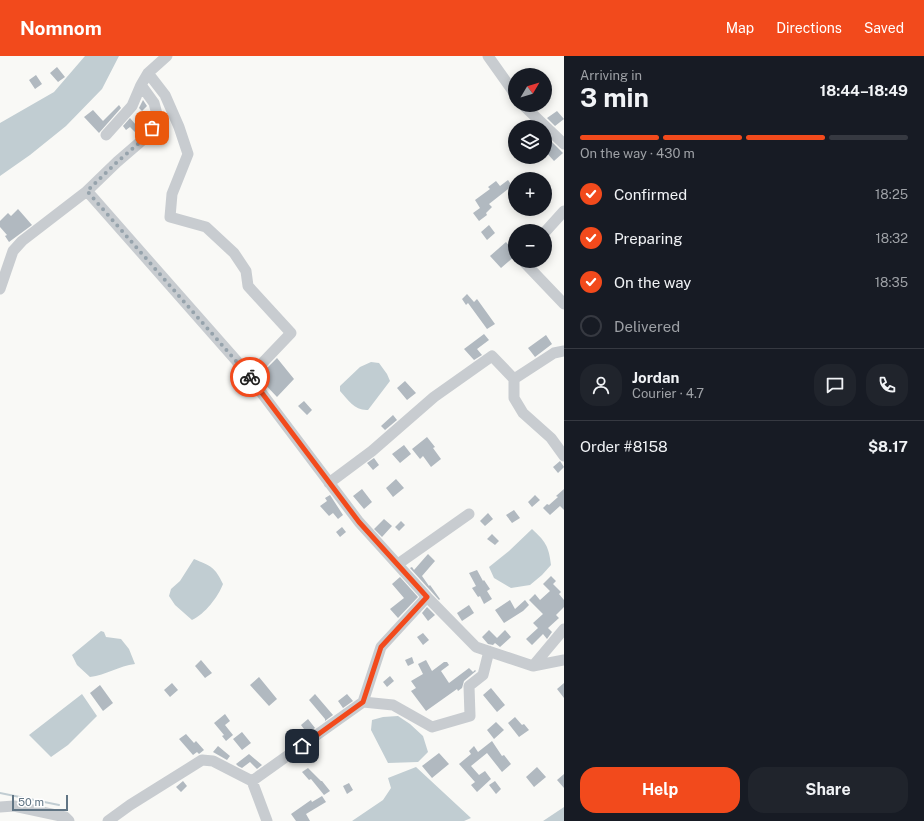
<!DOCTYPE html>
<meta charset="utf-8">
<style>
:root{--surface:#171b24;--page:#20242c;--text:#f1f3f6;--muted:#9ea1a6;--line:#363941;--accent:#f24a1c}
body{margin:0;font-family:"Public Sans",sans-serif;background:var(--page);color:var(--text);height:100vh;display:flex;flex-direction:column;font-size:15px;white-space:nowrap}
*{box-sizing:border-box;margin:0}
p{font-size:13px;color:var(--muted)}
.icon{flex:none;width:22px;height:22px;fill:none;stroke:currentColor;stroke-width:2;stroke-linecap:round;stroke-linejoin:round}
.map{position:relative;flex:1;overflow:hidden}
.panel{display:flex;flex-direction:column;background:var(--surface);width:360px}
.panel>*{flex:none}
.needle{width:26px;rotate:52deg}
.tools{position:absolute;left:508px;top:12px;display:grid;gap:8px}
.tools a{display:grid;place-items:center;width:44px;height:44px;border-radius:50%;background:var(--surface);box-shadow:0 2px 10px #0003;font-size:20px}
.scale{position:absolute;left:12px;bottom:10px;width:56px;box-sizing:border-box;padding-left:4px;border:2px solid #617584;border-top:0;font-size:11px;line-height:14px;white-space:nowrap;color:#617584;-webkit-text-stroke:3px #fff;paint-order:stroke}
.pin{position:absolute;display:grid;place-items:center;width:34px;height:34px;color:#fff;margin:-17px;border-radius:8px;box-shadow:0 2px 6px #0006}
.courier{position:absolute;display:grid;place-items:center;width:40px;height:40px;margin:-20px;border:3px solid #f24a1c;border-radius:50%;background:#fff;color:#222;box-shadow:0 1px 5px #0007}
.summary em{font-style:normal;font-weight:700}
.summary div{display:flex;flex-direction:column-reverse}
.summary{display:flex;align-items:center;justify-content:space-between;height:68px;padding:0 16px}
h1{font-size:26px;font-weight:700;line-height:30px}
.bar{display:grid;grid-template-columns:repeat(4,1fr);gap:6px 4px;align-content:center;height:48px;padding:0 16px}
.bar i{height:5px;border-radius:3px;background:var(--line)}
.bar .current{background:var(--accent)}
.bar p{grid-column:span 4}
.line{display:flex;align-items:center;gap:10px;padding:0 16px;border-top:1px solid var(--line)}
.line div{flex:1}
.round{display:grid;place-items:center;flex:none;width:42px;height:42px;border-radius:16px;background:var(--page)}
ol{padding:0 16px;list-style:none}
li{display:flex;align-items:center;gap:12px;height:44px}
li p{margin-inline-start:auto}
li .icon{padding:4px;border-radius:50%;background:var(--accent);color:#fff;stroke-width:4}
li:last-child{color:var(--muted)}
li i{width:22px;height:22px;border:2px solid var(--line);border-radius:50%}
.action{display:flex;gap:8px;margin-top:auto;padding:8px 16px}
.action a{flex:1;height:46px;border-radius:16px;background:var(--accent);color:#fff;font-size:16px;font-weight:700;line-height:46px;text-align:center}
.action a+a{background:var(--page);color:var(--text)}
header{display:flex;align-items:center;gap:24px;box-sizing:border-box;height:56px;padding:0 20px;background:var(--accent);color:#fff}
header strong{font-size:19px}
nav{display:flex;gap:22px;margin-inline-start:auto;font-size:14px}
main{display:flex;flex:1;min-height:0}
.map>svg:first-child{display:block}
.water{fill:#c1cdd2}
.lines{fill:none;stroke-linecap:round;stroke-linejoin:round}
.stream{stroke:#c1cdd2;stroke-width:2}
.building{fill:#b1b9c0}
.minor{stroke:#c8ccd0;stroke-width:11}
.done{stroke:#96a3ac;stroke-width:4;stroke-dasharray:0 7.2}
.route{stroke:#f24a1c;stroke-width:5}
</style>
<header>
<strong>Nomnom</strong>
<nav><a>Map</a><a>Directions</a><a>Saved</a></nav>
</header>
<main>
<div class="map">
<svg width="564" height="765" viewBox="0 0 564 765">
<rect width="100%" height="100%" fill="#f9f9f6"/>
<path class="water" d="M85,0H119L102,33L66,70L30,99L0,120V67L54,36Z
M371,306L379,307L387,318L390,325L368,354C355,355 348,344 340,335V330L360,311Z
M532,473C545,485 549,490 551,509L542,519L530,529L511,532L494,522L489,511L509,495Z
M194,503C211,510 215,511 223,528C218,541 205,558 192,564L175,549L169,540L171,533L180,525Z
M101,575L104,576L106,581L121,583L129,593L135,608C119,610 106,619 90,621L77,609L72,599Z
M82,638L97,660L68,689L51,701L29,679Z
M398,660L410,668L423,680L428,696L418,706L388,707L371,674L372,664L383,661Z
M416,711L471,762L464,765H352L383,744L391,732L388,722Z
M564,751V765H543Z"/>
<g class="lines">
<path class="stream" d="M0,737L59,749"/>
</g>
<path class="building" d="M57,11L65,21L58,26L50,17Z
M36,19L42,28L35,33L29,24Z
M143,44L147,50L142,55L139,52Z
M119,49L121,52L99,77L84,61L93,54L103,65Z
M557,55L564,63L555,70L547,62Z
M130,62L136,69L143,62L147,66L136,77L130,71L126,74L123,70Z
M548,82L563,97L554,105L545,95V84Z
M508,124L512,130L489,148L492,151L486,157L487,159L479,165L473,157L480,152L475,144L490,133L488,131L496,125L500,130Z
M18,153L32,169L9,186L5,180L7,179L0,171V165L8,157L11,160Z
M489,169L495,177L487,184L481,176Z
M506,186L515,196V200L501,212L490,200Z
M467,238L474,246L477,243L495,268L487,273L468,247L466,249L462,243Z
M484,278L489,284L477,293L482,299L474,304L464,293Z
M546,279L552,288L535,301L528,292Z
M277,302L294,323L277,341L259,322L267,317L265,314Z
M405,325L416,337L407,344L397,332Z
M304,345L312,354L307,359L298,350Z
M393,359L397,364L385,374L381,370Z
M427,381L435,391L433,392L441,403L431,411L423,400L420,403L412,393Z
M404,389L411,398L400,407L392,398Z
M374,402L379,409L373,414L367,407Z
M560,405L564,411L558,417L553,411Z
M396,423L404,432L393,441L386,432Z
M362,433L372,446L364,453L353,440Z
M564,433V454L560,450L550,459L543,452L547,448L549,449L558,441L556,440Z
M330,439L343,459L338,463L333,457L329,460L320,450L327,445L325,442Z
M535,439L540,444L532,451L528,446Z
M514,454L520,462L512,467L506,459Z
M488,457L493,463L485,470L480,465Z
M384,463L392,470L382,481L374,473Z
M401,465L405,469L399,475L395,471Z
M342,471L346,476L340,481L336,476Z
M492,478L499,485L495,489L487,483Z
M428,498L435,505L422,520L429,530L430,529L440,543L439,544L410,512L412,511L414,514Z
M477,514L483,525L484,524L490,533L487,535L492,543L484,548L480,540L478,541L472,532L476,530L469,517Z
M551,520L556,525L553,528L561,536L559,538L564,544V551L556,559L559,562L548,572L552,576L547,583L543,578L532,589L526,583L538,572L533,567L543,558L529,544L535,538L540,544L550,535L543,528Z
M400,521L418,541L398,562L390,553L404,542L392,528Z
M510,544L515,553L525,544L529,549L523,555L504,567L495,554Z
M469,549L474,557L462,565L457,557Z
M427,551L435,559L428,565L422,557Z
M489,574L497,582L505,574L511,581L500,591L495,587L493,589L488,588L482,581Z
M423,577L429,584L423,589L417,581Z
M412,601L414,607L408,610L405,604Z
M201,604L212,617L205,622L195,610Z
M426,604L432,615L444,606H447L449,609L441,615L449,627L469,612L473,616L475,614L476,615L464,625L462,632L458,635L457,633L426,655L411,635L416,632L411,625L423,618L418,608Z
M390,620L394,625L387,631L383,626Z
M259,621L277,643L269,650L250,629Z
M172,627L178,634L170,641L164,634Z
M564,627V642L557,633Z
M100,629L113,647L103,655L90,637Z
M491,632L505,649L497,656L483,639Z
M315,638L333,659L325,665V663L309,644Z
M347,638L353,645L343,652L338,645Z
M225,658L230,665L225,669L233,679L226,685L222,680L224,679L214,667Z
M515,661L522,669L524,668L529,674L519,681L508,667Z
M308,663L315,672L307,677L301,669Z
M496,666L504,674L494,683L487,674Z
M242,676L251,687L242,694L233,683Z
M186,678L194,687L196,685L204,694L199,698L197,696L193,699L179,683Z
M492,685L502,700L504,699L511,708L502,716L487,697L471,710L479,719L485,715L491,723L477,736L471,729L475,726L459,708L471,698L469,695L474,690L478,696Z
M218,690L230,700L227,704L213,696Z
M439,697L449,708L432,722L422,710Z
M249,698L262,709L257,713L250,706L242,712L238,710L236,708Z
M537,711L546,721L534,731L526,721Z
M308,712L321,725H322L330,735L324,739L311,723L309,724L302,716Z
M564,718V732L557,724Z
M183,725L187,730L181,736L176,731Z
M495,725L501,733L496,738L489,729Z
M349,727L353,734L347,738L343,730Z
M322,740L326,746L306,758L310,765H296L291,758L311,744L312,746Z"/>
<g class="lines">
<path class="minor" d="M167,0L148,17L141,29L154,47L158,62L146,81L117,106L87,135L242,311L359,466L427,541L476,591L533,610L564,604
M488,0L515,38
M148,17L165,39L179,71L188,98L172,138L170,161L206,171L234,197L246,215L248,230L291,277L249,321
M523,49L564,88
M106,79L132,50L141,29
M545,176L564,155
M523,205L564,248
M0,233L13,195L22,185L87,135
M514,323V342L523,357L551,382L564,400
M329,427L372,395L434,341L492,300L514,323L554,297L564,295
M398,508L469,458
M533,610L564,573
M363,646L393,649L432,671L470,660L469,630L483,619L489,595
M252,725L363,646L381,591L427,541
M0,751L14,750L65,761L69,765
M108,765L130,749L202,704L213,705L252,725L267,765"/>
</g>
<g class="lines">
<path class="done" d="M152,72L146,81L117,106L87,135L250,321"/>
<path class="route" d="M250,321L359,466L427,541L381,591L363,646L302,690"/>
</g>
</svg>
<div class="tools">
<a><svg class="needle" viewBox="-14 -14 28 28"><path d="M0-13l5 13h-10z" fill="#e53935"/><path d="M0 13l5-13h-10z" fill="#9ea1a6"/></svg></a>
<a><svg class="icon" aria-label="layers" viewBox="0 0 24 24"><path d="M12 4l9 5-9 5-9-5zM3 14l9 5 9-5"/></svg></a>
<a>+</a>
<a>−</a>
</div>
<div class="scale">50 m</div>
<div class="pin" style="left:152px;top:72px;background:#ea580c"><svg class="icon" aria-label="bag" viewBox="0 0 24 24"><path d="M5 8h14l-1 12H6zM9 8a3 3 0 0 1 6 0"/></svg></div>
<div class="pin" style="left:302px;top:690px;background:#1f2937"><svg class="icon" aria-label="home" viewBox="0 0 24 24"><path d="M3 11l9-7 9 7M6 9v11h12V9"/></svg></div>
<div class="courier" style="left:250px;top:321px"><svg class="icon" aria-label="bike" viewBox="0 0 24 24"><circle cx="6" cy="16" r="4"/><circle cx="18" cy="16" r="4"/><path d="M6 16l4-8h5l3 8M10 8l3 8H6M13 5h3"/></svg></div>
</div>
<section class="panel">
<div class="summary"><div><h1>3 min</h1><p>Arriving in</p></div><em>18:44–18:49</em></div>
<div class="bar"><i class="current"></i><i class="current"></i><i class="current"></i><i></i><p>On the way · 430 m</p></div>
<ol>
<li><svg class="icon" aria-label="check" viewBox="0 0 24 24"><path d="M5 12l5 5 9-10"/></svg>Confirmed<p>18:25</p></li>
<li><svg class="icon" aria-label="check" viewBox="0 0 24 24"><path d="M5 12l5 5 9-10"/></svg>Preparing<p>18:32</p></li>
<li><svg class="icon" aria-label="check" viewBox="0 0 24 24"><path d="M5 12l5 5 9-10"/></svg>On the way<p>18:35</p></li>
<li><i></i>Delivered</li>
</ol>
<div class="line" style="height:72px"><a class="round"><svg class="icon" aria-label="person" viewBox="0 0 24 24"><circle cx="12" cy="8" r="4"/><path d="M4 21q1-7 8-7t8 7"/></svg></a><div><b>Jordan</b><p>Courier · 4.7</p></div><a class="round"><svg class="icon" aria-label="chat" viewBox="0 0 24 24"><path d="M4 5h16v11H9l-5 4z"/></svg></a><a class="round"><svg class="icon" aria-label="phone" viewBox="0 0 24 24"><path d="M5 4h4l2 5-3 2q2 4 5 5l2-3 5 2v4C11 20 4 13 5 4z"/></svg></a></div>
<div class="line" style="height:52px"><div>Order #8158</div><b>$8.17</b></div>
<div class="action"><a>Help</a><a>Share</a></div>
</section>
</main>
